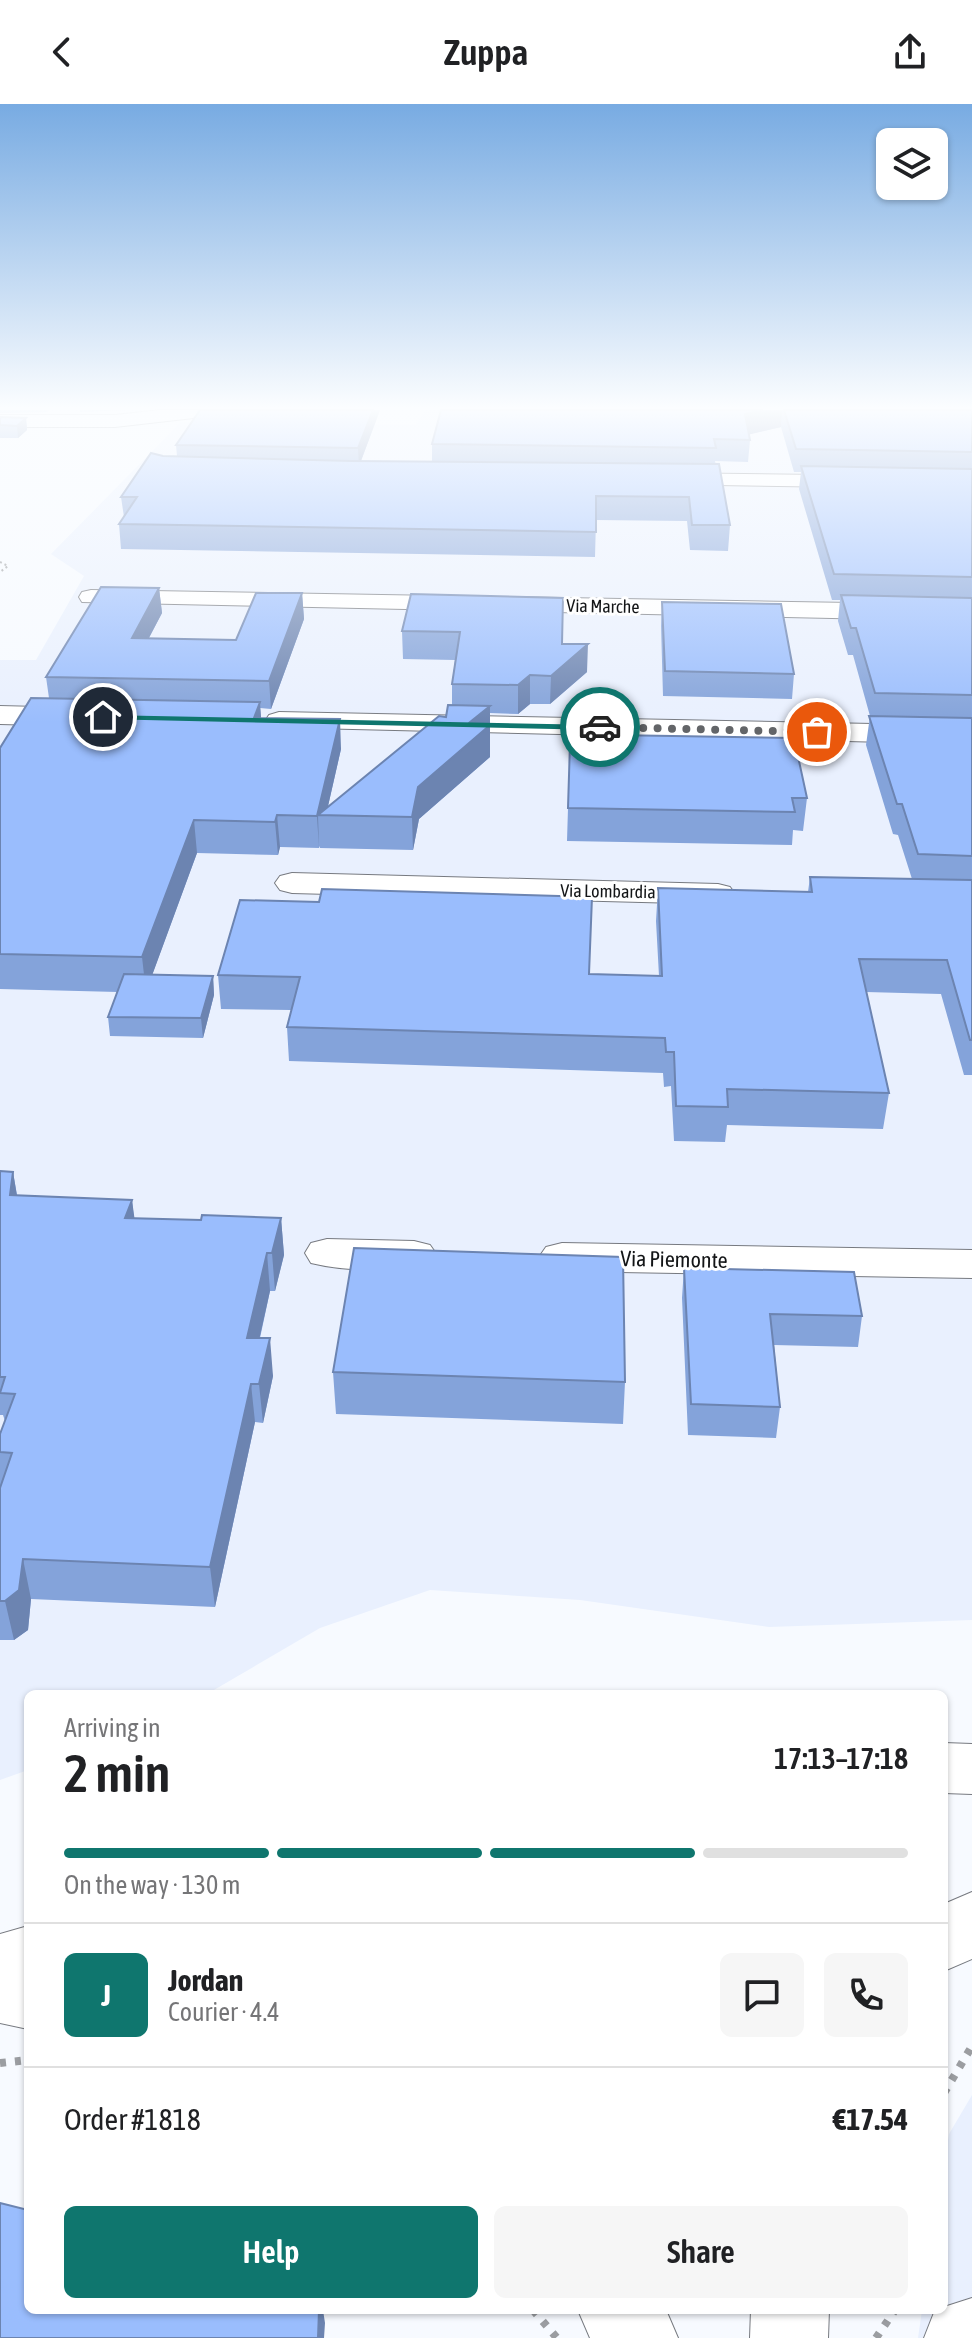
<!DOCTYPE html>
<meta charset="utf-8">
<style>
:root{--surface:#fff;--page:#f6f6f6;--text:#202124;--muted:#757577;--line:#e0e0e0;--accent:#0f766e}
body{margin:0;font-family:"Asap Condensed",sans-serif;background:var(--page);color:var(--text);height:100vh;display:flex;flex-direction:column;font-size:30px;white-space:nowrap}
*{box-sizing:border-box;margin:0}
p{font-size:26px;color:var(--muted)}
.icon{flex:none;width:44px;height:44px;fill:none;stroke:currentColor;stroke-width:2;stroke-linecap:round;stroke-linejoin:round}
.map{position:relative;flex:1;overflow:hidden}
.drawer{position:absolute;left:24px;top:1586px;width:924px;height:624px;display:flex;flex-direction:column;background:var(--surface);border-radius:12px;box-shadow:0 2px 6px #0004}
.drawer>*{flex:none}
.buttons{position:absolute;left:876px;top:24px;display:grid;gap:16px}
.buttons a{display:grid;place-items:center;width:72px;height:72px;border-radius:12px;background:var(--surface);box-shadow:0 2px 6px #0004;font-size:40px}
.pin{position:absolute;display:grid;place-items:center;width:68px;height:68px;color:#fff;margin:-34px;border:4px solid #fff;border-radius:50%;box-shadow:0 2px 8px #0007}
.courier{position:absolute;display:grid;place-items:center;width:80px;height:80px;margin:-40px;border:6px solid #0f766e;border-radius:50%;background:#fff;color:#222;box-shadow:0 2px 10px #0007}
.headline em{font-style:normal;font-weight:600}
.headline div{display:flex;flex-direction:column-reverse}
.headline{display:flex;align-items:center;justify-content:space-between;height:136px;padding:0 40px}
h1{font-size:52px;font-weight:600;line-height:60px}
.bar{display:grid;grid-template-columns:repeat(4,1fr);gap:12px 8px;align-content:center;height:96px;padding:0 40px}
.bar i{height:10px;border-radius:6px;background:var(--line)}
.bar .active{background:var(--accent)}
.bar p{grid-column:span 4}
.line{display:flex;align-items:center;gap:20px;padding:0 40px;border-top:2px solid var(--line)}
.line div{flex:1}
.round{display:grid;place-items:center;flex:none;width:84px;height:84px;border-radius:12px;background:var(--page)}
.primary-button{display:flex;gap:16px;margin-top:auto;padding:16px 40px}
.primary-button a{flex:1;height:92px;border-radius:12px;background:var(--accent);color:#fff;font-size:32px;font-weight:600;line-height:92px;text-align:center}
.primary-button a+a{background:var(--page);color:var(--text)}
header{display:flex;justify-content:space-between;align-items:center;height:104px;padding:0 40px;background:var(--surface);font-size:36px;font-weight:600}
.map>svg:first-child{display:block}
.built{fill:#e9f0fe}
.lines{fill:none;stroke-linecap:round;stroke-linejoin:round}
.minor-casing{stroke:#777a80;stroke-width:2}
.major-casing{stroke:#777a80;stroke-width:2}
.highway-casing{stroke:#777a80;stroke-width:2}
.path-far1{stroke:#9b9da1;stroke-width:2;stroke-dasharray:2 3;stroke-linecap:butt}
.path{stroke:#9b9da1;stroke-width:8;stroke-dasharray:6 9;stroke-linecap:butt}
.minor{fill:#fff;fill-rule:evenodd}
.major{fill:#fff;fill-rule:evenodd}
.highway{fill:#fff;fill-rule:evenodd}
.wall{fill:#84a3da}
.shaded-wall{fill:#6c84b1}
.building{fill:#9abdfd;stroke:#6c84b1;stroke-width:2}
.route{fill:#0f766e}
.done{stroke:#636568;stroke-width:8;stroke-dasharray:0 14.4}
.labels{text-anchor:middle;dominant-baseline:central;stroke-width:6;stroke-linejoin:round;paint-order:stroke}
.far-street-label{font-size:18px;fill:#131517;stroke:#fff}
.street-label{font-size:22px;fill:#131517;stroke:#fff}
</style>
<header><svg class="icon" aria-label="back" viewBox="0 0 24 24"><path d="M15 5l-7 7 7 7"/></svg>Zuppa<svg class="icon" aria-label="share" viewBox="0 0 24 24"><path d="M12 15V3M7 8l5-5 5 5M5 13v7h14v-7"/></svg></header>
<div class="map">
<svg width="972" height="2234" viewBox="0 0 972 2234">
<rect width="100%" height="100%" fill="#f7faff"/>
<path class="built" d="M426,306H972V1516L769,1523L580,1496L430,1486L320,1524L207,1590H28V1666L0,1676V556H36L84,472L51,450L181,318L415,321Z
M972,1991V2234H918L922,2206H944V2060L949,2030Z"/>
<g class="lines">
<g class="minor-casing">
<path id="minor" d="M160,306H221L211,312L115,323H0V311H115Z
M662,369L972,373V385L654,380L651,375L654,370Z
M91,486L972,501V517L82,498L79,493L82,488Z
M0,602L78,604L88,607L92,613L88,619L78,622L0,620Z
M279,608L972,622V640L269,623L265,617L269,611Z
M292,769L718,780L730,783L735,790L730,797L718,800L292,789L280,786L275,779L280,772Z
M327,1135L414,1137L430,1141L437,1151L430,1161C398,1169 343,1167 311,1159L305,1149L311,1139Z
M562,1139L972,1146V1174L562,1167L546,1163L539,1153L546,1143Z
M972,2194V2234H924L935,2206H944V2203Z"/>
</g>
<g class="major-casing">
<path id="major" d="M944,1639L972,1640V1690L944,1689Z
M972,1788V1855L944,1867V1800Z
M28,1822V1925L0,1919V1830Z"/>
</g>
<g class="highway-casing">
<path id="highway" d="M578,2206H666L678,2234H590Z
M751,2206H829L828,2234H750Z"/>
</g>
<path class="path-far1" d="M0,458L8,462L0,468"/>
<path class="path" d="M0,1959L28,1956
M944,1989L972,1942
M533,2206L557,2234
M876,2234L895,2206"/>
<use href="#minor" class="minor"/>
<use href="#major" class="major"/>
<use href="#highway" class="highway"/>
</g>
<path class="wall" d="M0,306H49L47,308L0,309Z
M79,306H128L80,308Z
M200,306H380L361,357H432V340L441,306H972V971H964L941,890L866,888L889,989L883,1025L727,1021L725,1038L674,1037L671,982L664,983L663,969L289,957L287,923L291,906L221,905L218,871L589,870L659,872L656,817L658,784L808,788L810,773L912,775L898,731L893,730L866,641L870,612L853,551H848L838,517L840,496H832L799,385L801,368H794L781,323L749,330L750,336L748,358L715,357L730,421L728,447L690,446L687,417L596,416L595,453L121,445L119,420L124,413L121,393L163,352H177L176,341Z
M0,313L26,314L27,326L18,334H0Z
M159,484L162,509L149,534L236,536L302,489L304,515L271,605L260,604L261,614L341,645L328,702L446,613L452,601V580L455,556L403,555L402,527L411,490L562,540L587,568L550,600H530L518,610L490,609V653L419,715L413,746L320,744L319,742V744L280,743L278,751L197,749L152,871L213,872L214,891L203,934L110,932L108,913L118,888L0,885V644L49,594L46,573Z
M662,498L794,570L792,595L663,592L661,522Z
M570,639L807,694L803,727L793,726L792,741L567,737Z
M0,1067L13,1068L17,1091L132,1096L134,1115L201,1116L281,1114L284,1151L275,1187H270L260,1234L273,1272L263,1319L255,1318L215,1503L31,1495L28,1526L14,1536H0V1330L5,1317L3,1311H0Z
M684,1164L862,1212L858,1243L774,1241L780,1303L776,1334L688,1331L682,1194Z
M333,1268L625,1278L623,1320L336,1310Z"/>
<path class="shaded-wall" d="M373,306H380L359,362L358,344Z
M763,306H782L781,323L743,332L745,310Z
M26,314L27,326L18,334L17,322Z
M159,484L162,509L135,560L132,534Z
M302,489L304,515L271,605L269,577Z
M588,540L587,568L550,600L551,572Z
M530,571V600L518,610V581Z
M260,598L262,628L254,614Z
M490,602V653L419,715L413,746L412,713L418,683L470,618Z
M340,615L341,645L326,711H318L319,744L317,712Z
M277,711L280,743L278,751L275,718Z
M194,716L197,749L146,888L142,853Z
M213,872L214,891L203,934L201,914Z
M13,1068L19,1104L10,1091Z
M132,1096L137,1133L125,1114Z
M281,1114L284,1151L275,1187L272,1149Z
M267,1149L270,1187L251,1272L247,1234Z
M270,1234L273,1272L263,1319L259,1280Z
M251,1280L255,1318L215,1503L210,1463Z
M23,1455L31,1495L28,1526L14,1536L5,1497Z
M319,2206H323L325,2219L324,2234H318Z"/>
<path class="building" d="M200,306H373L358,344L176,341Z
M441,306H763L745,310L750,336L714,335L716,344L432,340Z
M784,306H972V348L796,345Z
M0,313L26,314L17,322L0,321Z
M151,349L163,352L352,357L719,360L730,421H692L689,393L596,392V428L119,420L137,393H121Z
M801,362L972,365V473L834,470Z
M101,483L159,484L132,534L236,536L256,489H302L269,577L46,573Z
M411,490L563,494L562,540H588L551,572L530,571L518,581L452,580L460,528L402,527Z
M841,491L972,494V591L875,589L856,524H851Z
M662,498L781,500L794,570L665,567Z
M31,594L260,598L254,614L340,615L317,712L277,711L275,718L194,716L142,853L0,850V644Z
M448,601L490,602L470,618L490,621L418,683L412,713L318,711L439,612L446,613Z
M869,612L972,614V752L918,750L902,700H897Z
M612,631L794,634L807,694H792L795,708L568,704L570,639H612Z
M810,773L972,776V936H970L947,856L859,855L889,989L727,985L728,1003L676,1002L674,948H666L665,934L287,923L300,873L218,871L240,796L319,798L322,785L592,793L589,870L662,872L658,784L812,788Z
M124,870L213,872L201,914L108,913Z
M0,1067L13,1068L10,1091L132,1096L125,1114L201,1116L202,1111L281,1114L272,1149H267L247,1234H270L259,1280H251L210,1463L23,1455L19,1486L5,1497H0V1384L12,1349L0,1348V1330L15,1290L0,1289L5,1273H0Z
M354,1144L623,1153L625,1278L333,1268Z
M684,1164L854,1168L862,1212L770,1210L780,1303L691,1300Z
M0,2099L28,2106V2206H319L318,2234H0Z"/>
<linearGradient id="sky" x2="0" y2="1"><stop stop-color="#78abe2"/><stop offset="0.49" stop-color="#fbfdff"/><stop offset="1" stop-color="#fbfdff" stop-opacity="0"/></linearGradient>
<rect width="972" height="619" fill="url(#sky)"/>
<path class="route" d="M103,611L600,621L604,623L600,626L100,615Z"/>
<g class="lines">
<path class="done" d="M600,623L817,628"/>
</g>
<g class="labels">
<g class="far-street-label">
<text transform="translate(603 502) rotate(1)">Via Marche</text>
<text transform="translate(608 787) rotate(1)">Via Lombardia</text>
</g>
<g class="street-label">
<text transform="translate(674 1155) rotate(1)">Via Piemonte</text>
</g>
</g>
</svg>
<div class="buttons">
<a><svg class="icon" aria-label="layers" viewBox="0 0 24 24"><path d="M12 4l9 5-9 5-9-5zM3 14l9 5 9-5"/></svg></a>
</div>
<div class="pin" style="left:817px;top:628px;background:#ea580c"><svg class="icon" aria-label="bag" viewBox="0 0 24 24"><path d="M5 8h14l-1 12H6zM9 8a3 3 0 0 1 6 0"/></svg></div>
<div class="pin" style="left:103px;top:613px;background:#1f2937"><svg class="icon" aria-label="home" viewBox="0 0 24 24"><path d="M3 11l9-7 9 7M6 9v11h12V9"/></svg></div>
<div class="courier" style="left:600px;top:623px"><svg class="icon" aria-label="car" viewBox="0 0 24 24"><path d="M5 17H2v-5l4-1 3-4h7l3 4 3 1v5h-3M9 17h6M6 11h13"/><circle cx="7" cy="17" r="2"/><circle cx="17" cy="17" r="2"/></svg></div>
<section class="drawer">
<div class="headline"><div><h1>2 min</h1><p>Arriving in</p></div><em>17:13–17:18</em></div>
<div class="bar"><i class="active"></i><i class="active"></i><i class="active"></i><i></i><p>On the way · 130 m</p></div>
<div class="line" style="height:144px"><b class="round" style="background:var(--accent);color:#fff">J</b><div><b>Jordan</b><p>Courier · 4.4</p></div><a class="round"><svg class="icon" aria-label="chat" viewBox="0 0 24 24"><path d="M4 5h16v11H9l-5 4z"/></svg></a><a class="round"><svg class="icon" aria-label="phone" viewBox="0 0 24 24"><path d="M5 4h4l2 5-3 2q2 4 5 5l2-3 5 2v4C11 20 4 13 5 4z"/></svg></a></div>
<div class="line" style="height:104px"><div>Order #1818</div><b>€17.54</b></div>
<div class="primary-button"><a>Help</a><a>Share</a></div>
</section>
</div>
